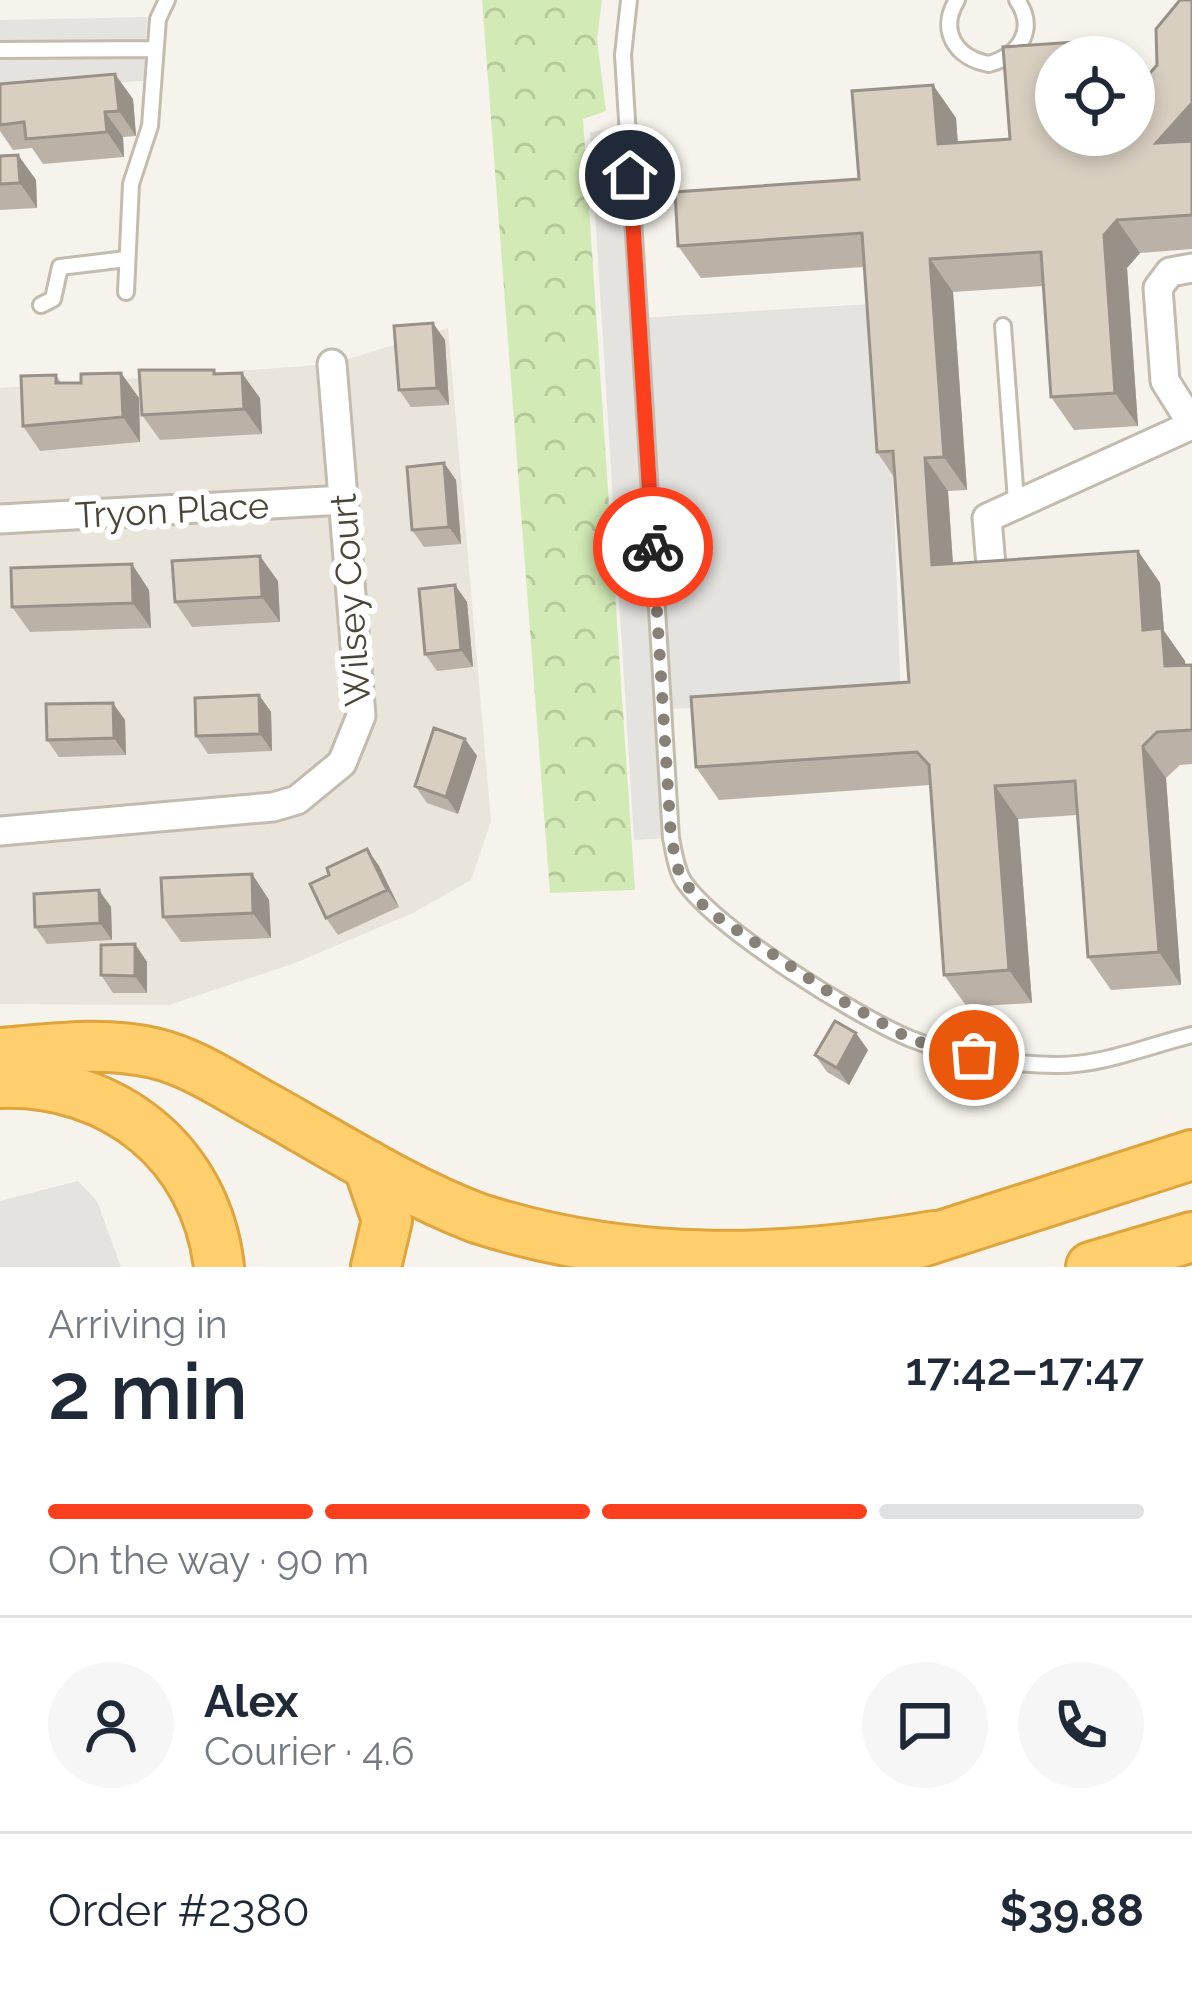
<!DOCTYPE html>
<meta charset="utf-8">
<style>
:root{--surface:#fff;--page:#f6f6f7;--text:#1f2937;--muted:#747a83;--line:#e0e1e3;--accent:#fc3f1d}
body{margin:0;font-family:Raleway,sans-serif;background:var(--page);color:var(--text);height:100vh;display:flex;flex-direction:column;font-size:45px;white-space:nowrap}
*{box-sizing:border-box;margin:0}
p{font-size:39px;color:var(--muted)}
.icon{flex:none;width:66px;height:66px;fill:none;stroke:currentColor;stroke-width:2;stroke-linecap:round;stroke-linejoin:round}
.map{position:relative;height:1267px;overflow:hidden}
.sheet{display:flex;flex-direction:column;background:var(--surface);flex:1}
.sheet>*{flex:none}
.fabs{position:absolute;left:1035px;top:36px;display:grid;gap:24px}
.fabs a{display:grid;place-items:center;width:120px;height:120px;border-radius:50%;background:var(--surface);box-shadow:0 6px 18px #0003;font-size:60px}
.pin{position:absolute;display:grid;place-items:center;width:102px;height:102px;color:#fff;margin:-51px;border:6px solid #fff;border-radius:50%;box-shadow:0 3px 12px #0007}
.courier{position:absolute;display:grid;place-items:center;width:120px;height:120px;margin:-60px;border:9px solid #fc3f1d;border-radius:50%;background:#fff;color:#222;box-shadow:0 3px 15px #0007}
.summary em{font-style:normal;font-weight:600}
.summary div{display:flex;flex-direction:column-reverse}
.summary{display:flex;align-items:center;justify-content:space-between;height:204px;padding:0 48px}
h1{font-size:78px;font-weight:600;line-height:90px}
.bar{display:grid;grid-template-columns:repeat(4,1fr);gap:18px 12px;align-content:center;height:144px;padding:0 48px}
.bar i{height:15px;border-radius:9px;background:var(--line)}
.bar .active{background:var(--accent)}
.bar p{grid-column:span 4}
.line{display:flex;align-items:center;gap:30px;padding:0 48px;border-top:3px solid var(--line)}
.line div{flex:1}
.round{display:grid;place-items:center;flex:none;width:126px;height:126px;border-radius:63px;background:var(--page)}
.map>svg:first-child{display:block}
.residential{fill:#eae5da}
.forest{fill:url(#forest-crowns)}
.parking{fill:#e5e3e0}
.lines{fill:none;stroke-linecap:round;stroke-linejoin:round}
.service-casing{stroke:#c2bbae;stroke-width:20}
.minor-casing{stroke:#c2bbae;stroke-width:33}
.motorway-casing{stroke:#e0a43c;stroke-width:54}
.service{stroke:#fff;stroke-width:14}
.minor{stroke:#fff;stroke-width:27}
.motorway{stroke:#ffcf6e;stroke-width:48}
.wall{fill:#bab2a6}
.shaded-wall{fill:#979187}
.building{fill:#d8cfc1;stroke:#979187;stroke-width:3}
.done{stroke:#878178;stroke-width:12;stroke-dasharray:0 21.6}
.route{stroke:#fc3f1d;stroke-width:15}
.labels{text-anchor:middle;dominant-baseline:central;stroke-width:12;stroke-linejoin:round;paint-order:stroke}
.street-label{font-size:36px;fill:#4b4439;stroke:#fff}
</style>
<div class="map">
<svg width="1192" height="1267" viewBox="0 0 1192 1267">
<defs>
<pattern id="forest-crowns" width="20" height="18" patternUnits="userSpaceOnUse" patternTransform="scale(3)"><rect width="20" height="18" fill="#d2eab5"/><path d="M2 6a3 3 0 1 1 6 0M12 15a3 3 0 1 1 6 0" fill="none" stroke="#b6ca9c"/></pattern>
</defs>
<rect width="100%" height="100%" fill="#f6f3ec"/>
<path class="residential" d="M448,328L491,821L471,880L411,914L295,963L169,1005L0,1004V388L332,364Z"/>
<path class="forest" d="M482,0H602L597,39L606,111L583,119L635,890L550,893Z"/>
<path class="parking" d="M147,17L144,81L0,90V20Z
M627,127L639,318L887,303L901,702L663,709L671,838L634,840L590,132Z
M78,1181L97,1201L121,1267H0V1201Z"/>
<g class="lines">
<g class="service-casing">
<path id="service" d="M629,0L623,55L671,838C674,852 676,870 684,882C718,930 855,1016 911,1039C954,1056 1011,1065 1057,1065C1104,1065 1147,1046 1192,1035
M957,0C938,31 956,58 989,64C1020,55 1037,29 1017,0
M0,50L154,49
M126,292L131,184L150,126L158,19L167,0
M41,305L53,299L60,267L126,259
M1003,326L1016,501"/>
</g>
<g class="minor-casing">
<path id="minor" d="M1192,268L1170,272L1158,288L1165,381L1192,424
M0,519L344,500
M993,590L987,518L1192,425
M0,831L273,807L297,800L342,763L361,716L332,364"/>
</g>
<g class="motorway-casing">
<path id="motorway" d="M0,1053C51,1049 103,1041 154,1053C192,1062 226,1085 260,1104C331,1143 401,1189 477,1218C629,1267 777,1263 934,1236
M0,1083C113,1079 206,1153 219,1267
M368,1165L387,1220L376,1267
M906,1247L1192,1155
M1091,1267L1192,1237"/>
</g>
<use href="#service" class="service"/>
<use href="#minor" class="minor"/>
<use href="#motorway" class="motorway"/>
</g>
<path class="wall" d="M1180,0H1192V249L1140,253L1127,268L1138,426L1074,430L1051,397L1043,286L953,292L967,490L948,491L953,563L1138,551L1160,583L1164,631L1185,661V665H1192V764L1180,765L1166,778L1181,985L1111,990L1088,957L1077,815L1018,819L1032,1003L967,1007L944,975L930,785L719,800L696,767L691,697L909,682L894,477L877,452L864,267L701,278L678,246L675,192L859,179L852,91L933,85L956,118L958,143L1010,139L1003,47L1106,40L1118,57H1056V135H1134V80H1144L1157,65L1156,29Z
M0,84L133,99L136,136L123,137L124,157L43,164L32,148L13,150L0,131Z
M18,155L36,180L37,208L0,210V156Z
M445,340L449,405L411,407L399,390Z
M121,373L139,398L140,442L40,451L23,426L56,375L61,383H81Z
M260,398L262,434L160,440L142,415Z
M444,463L456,480L461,544L424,547L412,530Z
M278,581L280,622L192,627L175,602Z
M455,585L467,602L473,667L437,671L425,654Z
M149,590L151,628L30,632L12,607Z
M259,695L271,712L272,751L208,754L196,736Z
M125,720L126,755L59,757L47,740Z
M465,739L477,756L458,814L427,803L415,786Z
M367,849L379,866L399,907L338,935L326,918L329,875Z
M252,874L269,900L271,938L181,942L163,917Z
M111,907L112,940L47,944L35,927Z
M135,944L147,962V993H113L101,975Z
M868,1050L849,1085L827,1072L815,1055Z"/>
<path class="shaded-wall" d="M1106,40L1118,57H1108Z
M115,74L133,99L136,136L119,111Z
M933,85L956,118L960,177L938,144Z
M1191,103L1192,105V160L1156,143Z
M105,112L123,137L124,157L107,132Z
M18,155L36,180L37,208L20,183Z
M1117,220L1140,253L1127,268L1138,426L1115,393L1104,235Z
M930,259L953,292L967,490L944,457Z
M433,323L445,340L449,405L437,388Z
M121,373L139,398L140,442L123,417Z
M242,373L260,398L262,434L244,409Z
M925,458L948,491L955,597L932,565Z
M444,463L456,480L461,544L449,527Z
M1138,551L1160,583L1164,631L1185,661L1188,699L1165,666L1143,630Z
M260,556L278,581L280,622L262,597Z
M132,564L149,590L151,628L133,603Z
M455,585L467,602L473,667L461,650Z
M259,695L271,712L272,751L260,734Z
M113,703L125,720L126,755L114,738Z
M465,739L477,756L458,814L446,797Z
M1143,746L1166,778L1181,985L1159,952Z
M995,786L1018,819L1032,1003L1009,970Z
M367,849L379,866L399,907L387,890Z
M252,874L269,900L271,938L253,913Z
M99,890L111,907L112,940L100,923Z
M135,944L147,962V993L135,976Z
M856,1033L868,1050L849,1085L837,1068Z"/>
<path class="building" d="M1180,0H1192V103L1156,143L1192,141V215L1117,220L1104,235L1115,393L1051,397L1041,252L930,259L944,457L925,458L932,565L1138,551L1143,630L1162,628L1165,666L1192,665V730L1157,732L1143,746L1159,952L1088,957L1075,781L995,786L1009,970L944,975L929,765L917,752L696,767L691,697L909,682L893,451L877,452L862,233L678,246L675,192L859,179L852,91L933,85L938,144L1010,139L1003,47L1106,40L1108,57H1056V135H1134V80H1144L1157,65L1156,29Z
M115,74L119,111L105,112L107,132L26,139L24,122L0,125V84Z
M18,155L20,183L0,184V156Z
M433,323L437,388L399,390L394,326Z
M139,370H214V374L242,373L244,409L142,415Z
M121,373L123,417L23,426L21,376L56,375V383H81V374Z
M444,463L449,527L412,530L407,467Z
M260,556L262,597L175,602L172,561Z
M132,564L133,603L12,607L11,568Z
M455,585L461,650L425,654L419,589Z
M259,695L260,734L196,736L195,698Z
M113,703L114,738L47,740L46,704Z
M434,728L465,739L446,797L415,786Z
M367,849L387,890L326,918L310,884L329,875L327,868Z
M252,874L253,913L163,917L161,878Z
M99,890L100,923L35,927L34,894Z
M135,944V976L101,975V945Z
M835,1021L856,1033L837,1068L815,1055Z"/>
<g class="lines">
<path class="done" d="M653,547L671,838L680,877L707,910L841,1000L912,1040L974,1055"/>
<path class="route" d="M630,175L653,547"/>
</g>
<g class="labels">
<g class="street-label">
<text transform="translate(172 510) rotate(-3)">Tryon Place</text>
<text transform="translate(350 600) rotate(-94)">Wilsey Court</text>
</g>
</g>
</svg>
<div class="fabs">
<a><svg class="icon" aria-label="locate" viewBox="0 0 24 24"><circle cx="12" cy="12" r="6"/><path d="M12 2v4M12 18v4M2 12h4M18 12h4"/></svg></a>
</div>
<div class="pin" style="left:974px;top:1055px;background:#ea580c"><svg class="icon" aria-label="bag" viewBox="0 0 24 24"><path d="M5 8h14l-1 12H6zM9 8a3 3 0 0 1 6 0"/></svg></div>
<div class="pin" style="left:630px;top:175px;background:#1f2937"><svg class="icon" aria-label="home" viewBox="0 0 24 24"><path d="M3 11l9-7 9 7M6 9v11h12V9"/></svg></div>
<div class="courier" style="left:653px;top:547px"><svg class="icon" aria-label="bike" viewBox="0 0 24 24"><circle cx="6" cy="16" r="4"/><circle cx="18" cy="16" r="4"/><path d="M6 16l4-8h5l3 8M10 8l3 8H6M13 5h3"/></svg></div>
</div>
<section class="sheet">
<div class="summary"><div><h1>2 min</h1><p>Arriving in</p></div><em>17:42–17:47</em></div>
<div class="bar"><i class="active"></i><i class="active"></i><i class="active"></i><i></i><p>On the way · 90 m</p></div>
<div class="line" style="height:216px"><a class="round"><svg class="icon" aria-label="person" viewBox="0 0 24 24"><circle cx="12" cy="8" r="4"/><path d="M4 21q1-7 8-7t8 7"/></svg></a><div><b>Alex</b><p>Courier · 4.6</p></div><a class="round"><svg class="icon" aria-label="chat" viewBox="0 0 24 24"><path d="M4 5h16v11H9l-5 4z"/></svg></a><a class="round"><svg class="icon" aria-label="phone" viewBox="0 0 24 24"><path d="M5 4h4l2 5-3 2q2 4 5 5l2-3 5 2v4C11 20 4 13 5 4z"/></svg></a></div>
<div class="line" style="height:156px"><div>Order #2380</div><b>$39.88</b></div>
</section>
